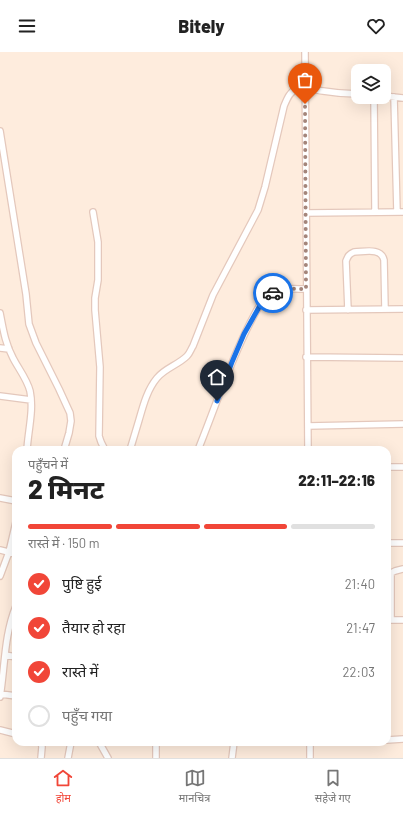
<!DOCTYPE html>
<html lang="hi">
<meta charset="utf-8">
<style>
:root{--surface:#fff;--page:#f6f6f6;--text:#222;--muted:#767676;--line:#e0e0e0;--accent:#f14638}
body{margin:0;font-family:Barlow,"Noto Sans Devanagari",sans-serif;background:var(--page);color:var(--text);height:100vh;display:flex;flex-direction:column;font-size:15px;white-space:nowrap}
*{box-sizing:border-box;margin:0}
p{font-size:13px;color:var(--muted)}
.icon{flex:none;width:22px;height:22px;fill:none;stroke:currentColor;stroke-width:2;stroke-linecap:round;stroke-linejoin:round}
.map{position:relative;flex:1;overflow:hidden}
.drawer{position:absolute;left:12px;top:394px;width:379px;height:300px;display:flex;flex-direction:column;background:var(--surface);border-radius:12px;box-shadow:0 4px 16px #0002}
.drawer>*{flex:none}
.tools{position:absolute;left:351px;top:12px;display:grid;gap:8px}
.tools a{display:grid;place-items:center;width:40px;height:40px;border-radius:8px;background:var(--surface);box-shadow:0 4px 16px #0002;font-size:20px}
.pin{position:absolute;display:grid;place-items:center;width:34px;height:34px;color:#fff;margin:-41px -17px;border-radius:50% 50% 50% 0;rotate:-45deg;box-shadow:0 0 4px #0007}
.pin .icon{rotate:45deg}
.courier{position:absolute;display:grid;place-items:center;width:40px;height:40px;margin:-20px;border:3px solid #1a73e8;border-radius:50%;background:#fff;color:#222;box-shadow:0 1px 5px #0007}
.headline em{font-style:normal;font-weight:800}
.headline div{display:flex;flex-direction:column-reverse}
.headline{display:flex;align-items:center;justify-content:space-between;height:68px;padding:0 16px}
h1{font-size:26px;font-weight:800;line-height:30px}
.bar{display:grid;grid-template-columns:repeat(4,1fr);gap:6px 4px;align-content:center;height:48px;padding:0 16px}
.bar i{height:5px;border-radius:3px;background:var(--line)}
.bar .selected{background:var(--accent)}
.bar p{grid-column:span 4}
ol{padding:0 16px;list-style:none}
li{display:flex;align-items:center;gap:12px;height:44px}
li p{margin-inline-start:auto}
li .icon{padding:4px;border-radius:50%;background:var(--accent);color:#fff;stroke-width:4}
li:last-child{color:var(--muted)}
li i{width:22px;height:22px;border:2px solid var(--line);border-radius:50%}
header{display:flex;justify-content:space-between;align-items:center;height:52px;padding:0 16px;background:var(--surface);font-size:18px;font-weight:800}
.tabs{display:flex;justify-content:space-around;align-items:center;height:56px;border-top:1px solid var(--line);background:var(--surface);font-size:11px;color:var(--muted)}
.tabs a{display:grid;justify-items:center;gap:2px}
.tabs .selected{color:var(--accent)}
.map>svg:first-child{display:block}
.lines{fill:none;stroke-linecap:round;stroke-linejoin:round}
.street-casing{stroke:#e4c8bc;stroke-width:8}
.street{stroke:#fff;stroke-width:5.5}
.done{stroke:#a4857a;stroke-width:4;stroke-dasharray:0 7.2}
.route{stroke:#1a73e8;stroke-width:5}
</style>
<header><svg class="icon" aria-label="menu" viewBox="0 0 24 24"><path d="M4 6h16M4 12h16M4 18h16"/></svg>Bitely<svg class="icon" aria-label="heart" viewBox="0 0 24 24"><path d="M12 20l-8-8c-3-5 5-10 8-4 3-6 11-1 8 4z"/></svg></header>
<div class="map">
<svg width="403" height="706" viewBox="0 0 403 706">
<rect width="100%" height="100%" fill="#feecdd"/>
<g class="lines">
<g class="street-casing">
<path id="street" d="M305,0L308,398
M384,44L403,46
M374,45L375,159
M394,45L397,160
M0,79L26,242L29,272L36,291L59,337L70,361L71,369L69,381L64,398
M93,160L98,190V228L95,246V258L100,315L99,384L101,390L105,398
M306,161L403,160
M306,258L403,257
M348,258L346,209C348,204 349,202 354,200C364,200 381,195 384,208L385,257
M0,261C3,276 5,291 13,306C18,316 27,327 30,339C34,358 28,379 27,398
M0,296L9,297
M306,305L403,306
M0,344L31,348
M308,374L403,372
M130,398C133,388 136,378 139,368C143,354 147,338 157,326C165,316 178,313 187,304C190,301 191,297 193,294L213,243L258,158L265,135L284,54C287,47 290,39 297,37C305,35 315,38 323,39C335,41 346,42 358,42
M198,398C215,356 229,312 250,271C255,262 260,250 268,243C279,235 293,237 306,237
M387,415H403
M0,446L16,449
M387,491H403
M0,498L16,502
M0,524L9,500L16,470
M387,568H403
M391,568V521L395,519L403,517
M5,603L16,605
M1,642L16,644
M0,645C5,615 4,583 16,554
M0,678L16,682
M387,688L403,687
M99,690L108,706
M310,690V706
M41,706L42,695L41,690
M68,706L71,690
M156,706V690
M232,706L234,690"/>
</g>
<use href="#street" class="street"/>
</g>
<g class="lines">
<path class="done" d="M273,241C283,235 295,237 306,237L305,52"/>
<path class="route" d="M217,349L232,310L244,282L262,250L268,243L273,241"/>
</g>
</svg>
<div class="tools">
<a><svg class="icon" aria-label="layers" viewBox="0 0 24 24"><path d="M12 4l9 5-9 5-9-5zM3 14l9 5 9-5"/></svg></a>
</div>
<div class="pin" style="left:305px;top:52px;background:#ea580c"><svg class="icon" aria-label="bag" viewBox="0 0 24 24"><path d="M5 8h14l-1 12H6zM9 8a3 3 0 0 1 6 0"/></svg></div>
<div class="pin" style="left:217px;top:349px;background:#1f2937"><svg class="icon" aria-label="home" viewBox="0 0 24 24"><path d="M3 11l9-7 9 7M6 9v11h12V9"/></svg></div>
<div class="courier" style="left:273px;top:241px"><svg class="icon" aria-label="car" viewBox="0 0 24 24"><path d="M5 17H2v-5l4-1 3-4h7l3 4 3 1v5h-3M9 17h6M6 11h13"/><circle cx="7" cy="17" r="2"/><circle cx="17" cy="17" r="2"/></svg></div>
<section class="drawer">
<div class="headline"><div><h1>2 मिनट</h1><p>पहुँचने में</p></div><em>22:11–22:16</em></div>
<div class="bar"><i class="selected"></i><i class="selected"></i><i class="selected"></i><i></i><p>रास्ते में · 150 m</p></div>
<ol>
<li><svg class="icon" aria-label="check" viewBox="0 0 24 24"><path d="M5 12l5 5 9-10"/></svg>पुष्टि हुई<p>21:40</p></li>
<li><svg class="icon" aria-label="check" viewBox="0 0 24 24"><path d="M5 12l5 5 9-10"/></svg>तैयार हो रहा<p>21:47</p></li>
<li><svg class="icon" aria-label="check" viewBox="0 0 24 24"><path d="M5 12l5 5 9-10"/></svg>रास्ते में<p>22:03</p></li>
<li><i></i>पहुँच गया</li>
</ol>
</section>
</div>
<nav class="tabs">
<a class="selected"><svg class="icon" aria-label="home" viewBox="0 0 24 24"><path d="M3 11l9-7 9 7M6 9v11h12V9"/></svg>होम</a>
<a><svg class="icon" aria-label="map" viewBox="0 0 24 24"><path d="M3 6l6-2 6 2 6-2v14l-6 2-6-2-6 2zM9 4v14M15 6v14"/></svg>मानचित्र</a>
<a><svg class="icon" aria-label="saved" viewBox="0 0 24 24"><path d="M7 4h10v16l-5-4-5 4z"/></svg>सहेजे गए</a>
</nav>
